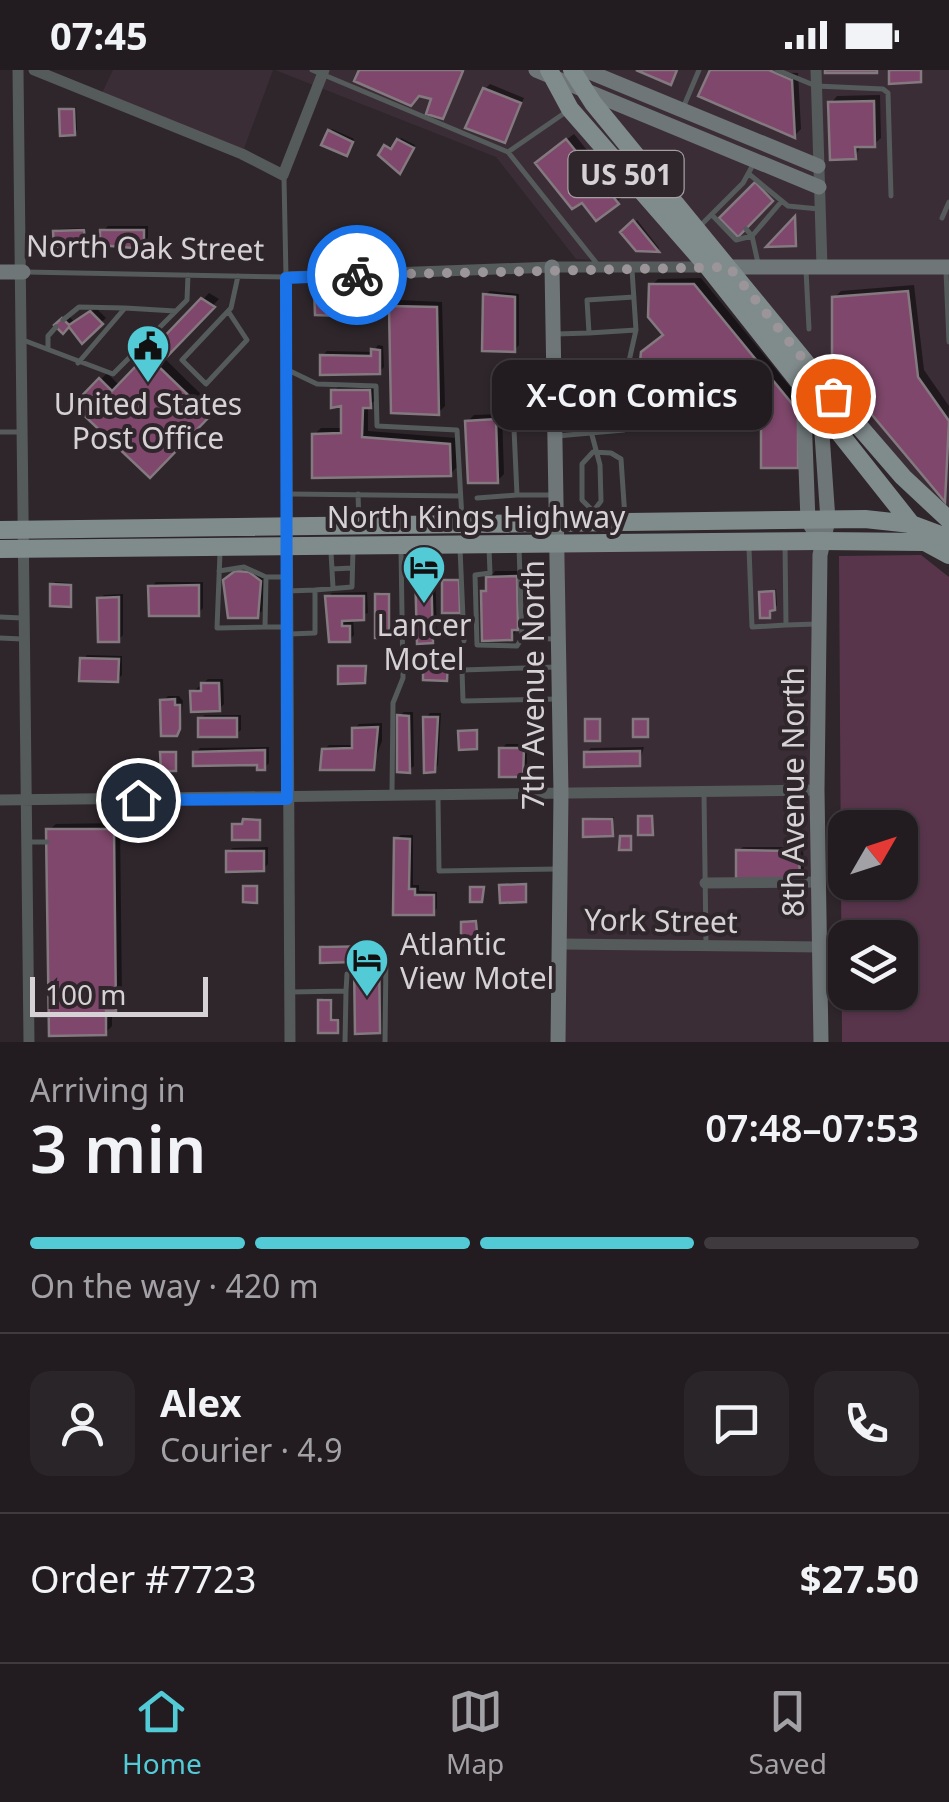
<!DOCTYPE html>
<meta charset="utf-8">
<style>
:root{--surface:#221c20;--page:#2a2529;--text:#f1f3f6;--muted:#a2a1a5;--line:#3f3a3e;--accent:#52cbd7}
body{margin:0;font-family:"Noto Sans",sans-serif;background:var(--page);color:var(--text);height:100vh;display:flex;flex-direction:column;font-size:38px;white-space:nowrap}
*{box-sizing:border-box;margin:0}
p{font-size:32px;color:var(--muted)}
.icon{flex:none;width:55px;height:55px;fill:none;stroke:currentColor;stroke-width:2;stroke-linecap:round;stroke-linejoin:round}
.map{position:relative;height:972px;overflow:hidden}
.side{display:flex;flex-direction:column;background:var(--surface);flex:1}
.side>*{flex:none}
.needle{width:65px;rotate:51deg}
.controls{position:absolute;left:828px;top:740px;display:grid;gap:20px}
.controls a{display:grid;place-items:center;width:90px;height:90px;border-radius:20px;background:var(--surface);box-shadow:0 2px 8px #0004,0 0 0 2px var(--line);font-size:50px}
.scale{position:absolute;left:30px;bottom:25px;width:178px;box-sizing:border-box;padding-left:10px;border:5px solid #d6d1d4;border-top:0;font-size:28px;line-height:35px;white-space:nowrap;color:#d6d1d4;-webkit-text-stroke:8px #2e262b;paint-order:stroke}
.pin{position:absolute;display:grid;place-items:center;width:85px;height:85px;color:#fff;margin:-42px;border:5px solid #fff;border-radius:50%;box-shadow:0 2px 10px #0007}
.courier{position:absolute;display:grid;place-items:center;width:100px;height:100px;margin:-50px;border:8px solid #1a73e8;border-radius:50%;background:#fff;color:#222;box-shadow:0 2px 12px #0007}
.bubble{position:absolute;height:70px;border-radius:20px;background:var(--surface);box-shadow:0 2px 8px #0004,0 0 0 2px var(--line);font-size:32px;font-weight:600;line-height:70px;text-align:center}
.headline em{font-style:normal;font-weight:600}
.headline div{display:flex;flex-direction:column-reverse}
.headline{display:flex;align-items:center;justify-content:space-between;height:170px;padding:0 30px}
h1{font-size:65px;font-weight:600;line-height:75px}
.bar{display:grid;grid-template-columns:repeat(4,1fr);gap:15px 10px;align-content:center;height:120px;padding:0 30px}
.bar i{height:12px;border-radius:8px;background:var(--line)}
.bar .selected{background:var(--accent)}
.bar p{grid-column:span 4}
.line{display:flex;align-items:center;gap:25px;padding:0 30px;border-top:2px solid var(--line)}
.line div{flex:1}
.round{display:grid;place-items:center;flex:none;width:105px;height:105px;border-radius:20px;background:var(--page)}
.status{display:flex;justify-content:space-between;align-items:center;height:70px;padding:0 50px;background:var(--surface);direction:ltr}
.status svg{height:28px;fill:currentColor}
.tab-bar{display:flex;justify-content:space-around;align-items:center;height:140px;border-top:2px solid var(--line);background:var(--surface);font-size:28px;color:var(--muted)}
.tab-bar a{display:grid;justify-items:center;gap:5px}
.tab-bar .selected{color:var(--accent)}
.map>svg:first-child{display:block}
.built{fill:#3b2d36}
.green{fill:#59354c;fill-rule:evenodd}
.shadow{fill:#0007}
.building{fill:#7e476b;stroke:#83797f;stroke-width:2.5}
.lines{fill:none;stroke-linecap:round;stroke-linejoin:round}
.lane{stroke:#555a5b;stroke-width:5}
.street{stroke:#555a5b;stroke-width:11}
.secondary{stroke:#6e7677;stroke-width:15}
.primary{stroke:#808b8c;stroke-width:18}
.done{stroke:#9b9599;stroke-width:10;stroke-dasharray:0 18}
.route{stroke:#1a73e8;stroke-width:12}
.labels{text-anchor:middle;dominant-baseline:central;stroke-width:8;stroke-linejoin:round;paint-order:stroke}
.shield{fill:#2e262b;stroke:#a49ea1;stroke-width:2.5}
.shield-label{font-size:28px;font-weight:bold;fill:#d6d1d4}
.street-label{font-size:30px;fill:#d6d1d4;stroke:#2e262b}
.poi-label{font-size:30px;fill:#d6d1d4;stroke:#2e262b}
</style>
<div class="status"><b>07:45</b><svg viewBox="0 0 49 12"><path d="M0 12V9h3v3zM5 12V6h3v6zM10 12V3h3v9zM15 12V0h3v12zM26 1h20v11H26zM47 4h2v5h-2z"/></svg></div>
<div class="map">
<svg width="949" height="972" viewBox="0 0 949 972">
<rect width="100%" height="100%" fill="#2e262b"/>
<path class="built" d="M113,0H273L242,84L100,27Z
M275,0H949V439H937L708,197L576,189L496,87Z
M820,471L821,972H558L559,473Z"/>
<path class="green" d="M921,485L949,507V972H842L839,486ZM845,758H900V812H845ZM845,868H900V922H845Z"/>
<path class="shadow" d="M362,0H465L442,46L434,28Z
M712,0L798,3L801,59L795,65Z
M490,14L524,28L504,70L485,19Z
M880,25L881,68L874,74L861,75L855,87L831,33L837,26Z
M76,37L77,60L74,63L62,40Z
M332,59L354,69L349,81L330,62Z
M574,64L624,126L597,147L545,86Z
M401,68L415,75L402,98L386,76L395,77Z
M637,150L659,178L658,180L637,179L624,162Z
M108,156H148V172L143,176L103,161Z
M86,158L83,173L55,162L58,159Z
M701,208L804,334V388L797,395L769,354L775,335L745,305L716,294L666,264L652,215L658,209Z
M321,213H355L356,226L372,225L374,240L370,244L317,218Z
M914,215L924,300L949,336L945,428L835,296L834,228L841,221Z
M490,221L519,224V275L514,280L485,225Z
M209,223L219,229L163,287L215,338L150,405L77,334L107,303L120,316Z
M398,230L442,232L445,336L438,343L392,237Z
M96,238L106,248L82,270L70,254L63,260L58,255L68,245L75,253Z
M378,275L383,276L384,297L379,302L322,286L327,281L373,282Z
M341,314H376L377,329L368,336V361L456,368L457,397L450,404L314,365L321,358H344L343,333L334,321Z
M502,344L504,404L497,411L467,352L474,345Z
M423,494H435L437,566L432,571L418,499Z
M242,498L265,506L262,541L257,545L231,506Z
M495,501H523L524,550L511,568L483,522Z
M55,512L72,513L70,534L53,515Z
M156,512H203V538L198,543L151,517Z
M776,519L777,535L769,545L761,523Z
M367,522L368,543L353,548L354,565L349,570H331L328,527L332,523Z
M380,522H390L388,566L377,525Z
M123,524V565L118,570L100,529L104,525Z
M87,585L122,586V605L117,610L83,590Z
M428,592H450L449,606L446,609L425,595Z
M343,595H367V608L364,611L340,597Z
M208,609H223L224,634L219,639L193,622Z
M168,626H179L183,631L180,659L176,663L163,631Z
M404,642H413L414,696L409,700L399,646Z
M430,643H441L438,695L434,700L426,648Z
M205,645H241V660L236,664L200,649Z
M382,653V671L372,697L324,680L329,675H354V659L359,654Z
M506,674H527V700L522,705L502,679Z
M269,677V693L264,698L259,692L195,683L200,678Z
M644,677L639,694L586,683L591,678Z
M614,747L612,763L585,750L588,748Z
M120,753L122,932L112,939V956L105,963L49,760L56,754Z
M401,765H413V815H419V821L437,822V838L433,843L395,842L396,769Z
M268,777V794L263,799L228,782L233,778Z
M743,777H803L804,802L799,807L738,781Z
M527,813L525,830L502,816L504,814Z
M466,850H478L477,872L463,853Z
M325,875H381L379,961L357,890L322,878Z
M323,928H332L333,948H340L337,961H320Z"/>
<path class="building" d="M359,0H460L463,1L443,49L426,44L431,29L419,26L411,36L354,11Z
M636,0H677L671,15Z
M710,0H769L792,10L795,68L698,26Z
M825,0H877V3H825Z
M889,0H921V12L889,14Z
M483,18L521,33L505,73L465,58Z
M874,31L875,77H855L856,89L830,90L828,32Z
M59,39H74L75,65L60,66Z
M328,60L353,72L347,86L321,75Z
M397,69L414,78L400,104L378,85L384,75L391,79Z
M566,69L619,134L596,151L582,133L572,139L535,93Z
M755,112L773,131L738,167L719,148Z
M795,146L796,176L766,177Z
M633,150L659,182L636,181L620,162Z
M84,160L85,175L54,177L53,161Z
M100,160H144V179L100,175Z
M649,214H694L798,341V398H761V359L766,355L759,346L772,336L745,308L732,318L715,297L695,315L684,301L664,318L640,292L641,282L663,265L648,247Z
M314,217H352V229L368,228L371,247L315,245Z
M908,221L918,307L949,351L945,432L832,297V227Z
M483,224L515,227V282L482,281Z
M201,228L215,237L158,296L210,346L150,408L73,335L99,308L112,321Z
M389,236L437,237L439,345L391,343Z
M90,241L103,254L82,274L69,257L63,264L54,255L62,248L69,255Z
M371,279L380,280V304L320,305V285L371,286Z
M331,320H370L371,338H363L362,367L450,374L451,406L312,408V364L341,363V336L331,338Z
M496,349L498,413H468L465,351Z
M431,497L433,573L417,574L415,498Z
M235,501L249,502L261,511L258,548H228L223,510Z
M517,506L518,560H512V570L482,571L481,521H486V507Z
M442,510H459L460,543H442Z
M50,514L71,515V537L50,536Z
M199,515V546H149L148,516Z
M774,521L775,540L770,541V548H760L759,522Z
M375,524H389V568H375Z
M325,526H364V550L342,551V556H350V572H329Z
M119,527V572H98L97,528Z
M80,588L119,589L118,612L79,611Z
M423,594H448L447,611L423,610Z
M338,596H366L365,613L338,614Z
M201,613H219L220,641L191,642L190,621H201Z
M175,629V635H180V659L177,666H161L160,630Z
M397,645L409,646L410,703L397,702Z
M423,647H438L435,702L424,703Z
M198,648H237V667H198Z
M585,649H600V671H585Z
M633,649H648V667H633Z
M378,657L374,700H320L322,679L352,678V658Z
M477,660V679L459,680L458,661Z
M499,678H524L523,707H499Z
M265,680V700H257V695L193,696V682Z
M640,681V696L584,697V682Z
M160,682H176V701H161Z
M638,746H652L653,765H638Z
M243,749L260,750V770H232V754H242Z
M583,749H612L613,766L583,767Z
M46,759H114L116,941H106V965L49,966Z
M620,766H631V780H619Z
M394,768L410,769L409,819H415V825H434V845H393Z
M736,780L799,781L800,810H736Z
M226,781H264V801L226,802Z
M526,814V832L500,833L499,815Z
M243,816H257V833L243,832Z
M470,817H484L482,832H470Z
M476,851L478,875H461V852Z
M379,876L380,963L355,964L354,892L320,893V877Z
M318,930H331V950H338V963H318Z"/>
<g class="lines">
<path class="lane" d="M312,0L508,82
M777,0L816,16L883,19L888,23L891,126
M683,38L699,0
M566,42L508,82L598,195
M749,104L788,136L819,139
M712,145L736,170L752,166
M942,148L949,132
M700,156L743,113L754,93
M746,159L752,166
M758,193L752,166L781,132
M806,200L809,259
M946,201L949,272
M26,202L286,207L284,108
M228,241L247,270L206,314L182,290L231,238L238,206
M63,250L79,237L125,238
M589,263L636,260
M556,264L589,263L587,230L634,227
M23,270L113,304L187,230L188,205
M48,278V266L56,257
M78,293L125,238L175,241
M557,298L626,297
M290,301L317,314L376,316L377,356L457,360L462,449
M559,328L625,325
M0,362H22
M557,366L624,360L627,300L636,260L632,200
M290,424L459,426
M358,424L359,451
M517,425H554
M477,428L517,425L514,359L553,358
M592,440L582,430V394L593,382L611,383L621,389L625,448
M592,443L601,431L600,395L592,365
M519,477L522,568L555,569
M460,478L464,571
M489,478L490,503L475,505L477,575L517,576L522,568
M749,478L752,557L786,555L785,475
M331,482L333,518
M220,483L217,558L265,557L266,507H286
M332,499L352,498
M219,501L244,497L266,507
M288,521L315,520
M0,547L22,548
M787,555L816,554
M265,557H287
M290,564L315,563V520L352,517L353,479
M0,568L22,569
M557,629L463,631L462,600L557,597
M392,722L393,633L403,608L401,480
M704,725L706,874
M438,727L439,801L558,799
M30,772H47
M346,921L347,904
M291,922L346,921L345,972
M32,945H49
M385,972L386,885"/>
<path class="street" d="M18,0L29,972
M34,0L242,84L283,105L324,0
M816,0L822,197
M0,730L817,720
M705,813L818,812
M561,874L820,877
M290,972L286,207L552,197H708"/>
<path class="secondary" d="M536,0L819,117
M585,0L818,96
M552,197L561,724L558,972
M718,197H949
M0,202H23
M818,307L828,450L820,485L817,720L821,972
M803,317L808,451L813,459"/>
<path class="primary" d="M549,0L570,39L708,197L913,456
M572,0L593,33L833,326L903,407L949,450
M0,460L865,449L911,454L949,468
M0,479L820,471L925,472L949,485"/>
</g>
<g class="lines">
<path class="done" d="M357,205L729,197L833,326"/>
<path class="route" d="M138,730L287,729L286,208L357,205"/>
</g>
<defs>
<g id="civic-pin" transform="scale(2.25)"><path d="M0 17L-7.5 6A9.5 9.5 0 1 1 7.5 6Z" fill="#52cbd7" stroke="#2e262b"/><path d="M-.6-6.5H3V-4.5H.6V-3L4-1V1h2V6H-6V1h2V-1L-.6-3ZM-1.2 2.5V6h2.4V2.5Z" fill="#111"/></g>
<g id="hotel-pin" transform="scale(2.25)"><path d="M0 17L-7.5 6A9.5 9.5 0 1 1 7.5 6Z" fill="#52cbd7" stroke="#2e262b"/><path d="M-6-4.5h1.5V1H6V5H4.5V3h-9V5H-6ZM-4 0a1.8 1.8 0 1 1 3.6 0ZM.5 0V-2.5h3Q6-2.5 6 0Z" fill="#111"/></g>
</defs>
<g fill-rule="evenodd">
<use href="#civic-pin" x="148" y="276"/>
<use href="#hotel-pin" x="424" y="497"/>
<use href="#hotel-pin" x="367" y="890"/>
</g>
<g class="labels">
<rect class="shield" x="568.5" y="81" width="115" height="46" rx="8"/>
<g class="shield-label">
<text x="626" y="104">US 501</text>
</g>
<g class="street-label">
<text transform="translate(145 177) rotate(1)">North Oak Street</text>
<text x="476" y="446">North Kings Highway</text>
<text transform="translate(532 615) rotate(-90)">7th Avenue North</text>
<text transform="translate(792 722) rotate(-90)">8th Avenue North</text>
<text transform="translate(661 850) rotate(1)">York Street</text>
</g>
<g class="poi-label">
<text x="148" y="333">United States<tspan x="148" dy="34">Post Office</tspan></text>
<text x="424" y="554">Lancer<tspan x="424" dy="34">Motel</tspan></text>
<text x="400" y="873" text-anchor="start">Atlantic<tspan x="400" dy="34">View Motel</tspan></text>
</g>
</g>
</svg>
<div class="controls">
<a><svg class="needle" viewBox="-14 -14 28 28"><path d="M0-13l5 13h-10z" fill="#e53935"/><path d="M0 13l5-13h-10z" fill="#a2a1a5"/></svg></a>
<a><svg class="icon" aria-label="layers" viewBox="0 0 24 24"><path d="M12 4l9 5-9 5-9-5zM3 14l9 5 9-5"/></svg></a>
</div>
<div class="scale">100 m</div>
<div class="pin" style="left:833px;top:326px;background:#ea580c"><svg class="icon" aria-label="bag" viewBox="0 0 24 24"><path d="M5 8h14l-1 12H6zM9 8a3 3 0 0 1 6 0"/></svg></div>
<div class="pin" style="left:138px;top:730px;background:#1f2937"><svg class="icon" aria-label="home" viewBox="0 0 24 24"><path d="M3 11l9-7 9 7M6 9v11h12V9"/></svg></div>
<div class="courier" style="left:357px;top:205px"><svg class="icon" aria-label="bike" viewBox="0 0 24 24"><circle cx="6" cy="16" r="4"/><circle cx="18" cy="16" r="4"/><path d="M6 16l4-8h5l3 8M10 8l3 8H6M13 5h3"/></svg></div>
<div class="bubble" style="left:492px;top:290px;width:280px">X-Con Comics</div>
</div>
<section class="side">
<div class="headline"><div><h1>3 min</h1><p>Arriving in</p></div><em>07:48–07:53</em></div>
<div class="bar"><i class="selected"></i><i class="selected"></i><i class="selected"></i><i></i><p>On the way · 420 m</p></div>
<div class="line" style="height:180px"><a class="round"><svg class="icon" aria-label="person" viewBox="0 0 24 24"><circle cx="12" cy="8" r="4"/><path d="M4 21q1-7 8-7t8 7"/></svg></a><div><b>Alex</b><p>Courier · 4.9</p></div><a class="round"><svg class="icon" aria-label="chat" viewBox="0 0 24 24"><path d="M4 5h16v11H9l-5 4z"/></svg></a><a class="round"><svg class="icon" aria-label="phone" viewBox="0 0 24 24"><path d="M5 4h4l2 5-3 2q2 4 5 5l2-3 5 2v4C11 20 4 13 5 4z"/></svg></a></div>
<div class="line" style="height:130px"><div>Order #7723</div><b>$27.50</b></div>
</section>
<nav class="tab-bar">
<a class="selected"><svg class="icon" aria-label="home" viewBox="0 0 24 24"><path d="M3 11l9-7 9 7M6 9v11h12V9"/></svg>Home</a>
<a><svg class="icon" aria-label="map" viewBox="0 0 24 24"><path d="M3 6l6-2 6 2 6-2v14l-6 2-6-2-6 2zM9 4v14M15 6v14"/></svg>Map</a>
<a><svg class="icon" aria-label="saved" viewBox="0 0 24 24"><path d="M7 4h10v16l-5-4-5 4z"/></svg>Saved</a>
</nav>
